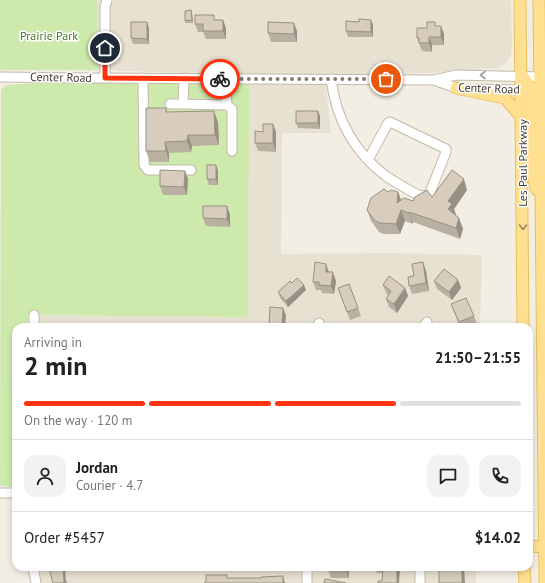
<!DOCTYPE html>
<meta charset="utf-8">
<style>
:root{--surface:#fff;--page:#f2f2f2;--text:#222;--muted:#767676;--line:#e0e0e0;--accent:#ff340f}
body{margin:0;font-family:"PT Sans",sans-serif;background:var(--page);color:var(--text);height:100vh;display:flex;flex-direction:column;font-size:15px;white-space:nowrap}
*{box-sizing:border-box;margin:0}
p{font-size:13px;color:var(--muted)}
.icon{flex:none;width:22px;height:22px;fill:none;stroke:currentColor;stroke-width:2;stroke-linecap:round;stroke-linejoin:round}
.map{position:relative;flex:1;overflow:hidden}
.sheet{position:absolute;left:12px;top:323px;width:521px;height:248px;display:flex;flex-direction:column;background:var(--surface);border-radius:12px;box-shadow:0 2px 6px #0003}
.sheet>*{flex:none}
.pin{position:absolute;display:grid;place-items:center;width:34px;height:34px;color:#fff;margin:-17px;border:2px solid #fff;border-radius:50%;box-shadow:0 1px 4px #0007}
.courier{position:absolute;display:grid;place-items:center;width:40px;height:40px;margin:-20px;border:3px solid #ff340f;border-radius:50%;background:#fff;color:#222;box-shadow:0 1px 5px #0007}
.overview em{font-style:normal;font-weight:700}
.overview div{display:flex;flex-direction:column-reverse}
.overview{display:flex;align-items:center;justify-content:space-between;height:68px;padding:0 12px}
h1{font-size:26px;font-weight:700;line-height:30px}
.bar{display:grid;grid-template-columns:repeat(4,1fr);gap:6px 4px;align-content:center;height:48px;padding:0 12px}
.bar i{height:5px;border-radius:3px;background:var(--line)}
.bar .active{background:var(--accent)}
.bar p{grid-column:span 4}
.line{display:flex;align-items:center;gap:10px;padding:0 12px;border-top:1px solid var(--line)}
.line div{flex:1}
.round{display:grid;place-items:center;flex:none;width:42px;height:42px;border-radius:12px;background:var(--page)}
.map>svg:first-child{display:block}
.residential{fill:#e7e1d2}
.green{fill:#cde9ab}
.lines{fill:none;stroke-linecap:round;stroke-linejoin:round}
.minor-casing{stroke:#c2b9a9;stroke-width:11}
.major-casing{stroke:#e9bf5c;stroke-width:13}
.minor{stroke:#fff;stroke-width:9}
.major{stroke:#ffe091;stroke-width:11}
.wall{fill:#bab0a2}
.shaded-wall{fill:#979084}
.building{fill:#d8cdbc;stroke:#979084}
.oneway{stroke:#a29e9a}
.oneway2{stroke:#99875e}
.done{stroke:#827c72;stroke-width:4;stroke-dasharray:0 7.2}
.route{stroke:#ff340f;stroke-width:5}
.labels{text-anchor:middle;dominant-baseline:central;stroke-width:3;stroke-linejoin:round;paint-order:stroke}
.park-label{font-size:12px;fill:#457925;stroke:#fff}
.street-label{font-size:12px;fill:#453e34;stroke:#fff}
</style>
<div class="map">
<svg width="545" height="583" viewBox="0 0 545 583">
<rect width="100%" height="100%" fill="#f3eee4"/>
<path class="residential" d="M97,0H511L512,46L511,54L508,61L503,65L497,68L453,72L325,76L331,133H282L281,254L387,253L482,255L480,327H37V315L248,317L220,74L97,70Z
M37,567H476V583H39Z"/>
<path class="green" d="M0,0H97V70H0Z
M51,82L249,83L248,317L28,315L27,327H16V487L3,486L0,485L1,91L3,87L7,85Z"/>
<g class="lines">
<g class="minor-casing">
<path id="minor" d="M0,77L87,78L434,80L456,75L545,77
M105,78V7L107,0
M143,78L144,165L148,170H191
M184,78L183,104L227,105L232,109V151
M225,79L227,105
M331,79C336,118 354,152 386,176C396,183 407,189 418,195L423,196L429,195L446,152V149L390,122L388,123L368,160
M434,80L456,88L463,89
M476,89L527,90
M170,104H183
M34,327V315
M317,327L319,323
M423,327L427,322
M0,493H16
M33,567L36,583
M307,583V567
M420,583V567"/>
</g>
<g class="major-casing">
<path id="major" d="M520,0L523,327
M539,0L545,583
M522,75L532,90V166L536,189
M456,88L505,98L522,118
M529,546L544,547
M524,567L525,583"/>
</g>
<use href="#minor" class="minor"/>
<use href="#major" class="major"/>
</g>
<path class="wall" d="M191,10L192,13L193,23H186L185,21Z
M216,20H223L226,28V39H206L203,32H198L195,24Z
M371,20L373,25V37H348L346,31L359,22Z
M147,22L149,28V44H133L131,38Z
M436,26L444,34V45H432V52L422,51L417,38L427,28Z
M297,31V42H271L268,33Z
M166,108L167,112L218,122L219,145L192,146L191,152L169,153V162H150L146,151Z
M320,116V129L298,128L296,123Z
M273,124L276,132V152L258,151L255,143L263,132Z
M216,165L218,171V185H209L207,179Z
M185,171L188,179L187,195H163L160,186Z
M467,190L454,209L456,215H455L463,229L460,239L413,222V224L405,221L400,234H384L379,232L371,221L367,210L388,192H398L401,200L413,201Z
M227,206L230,215V227L206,226L203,218Z
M423,262L426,271L429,291L412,294L409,286Z
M329,272L336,281L334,294L322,293L321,290H316L313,282Z
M458,280L461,288L452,300L437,289L434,281Z
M292,283L306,290L288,307L280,298L278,292Z
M349,284L361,316L350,320L338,288Z
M383,285L405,288L408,296L397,313L389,307L386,299L388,295L386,293Z
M451,304L474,316L477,324L470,327H460Z
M328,567H349V578H331L328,570Z
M375,567H399L400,568L382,581L383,573H377Z"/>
<path class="shaded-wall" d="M191,10L192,13L193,23L192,20Z
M223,20L226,28V39L223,31Z
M371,20L373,25V37L371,32Z
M147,22L149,28V44L147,39Z
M294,23L297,31V42L294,34Z
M441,26L444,34V45L441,37Z
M429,37L432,45V52L429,43Z
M214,111L218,122L219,145L215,135Z
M318,111L320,116V129L318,123Z
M273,124L276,132V152L273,143Z
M188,135L192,146L191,152L187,141Z
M165,142L169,153V162L166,151Z
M216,165L218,171V185L216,179Z
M185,171L188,179L187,195L184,187Z
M464,179L467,190L454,209L456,215L452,220L448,209V201Z
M398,192L402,203L401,210L405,221L400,234L396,224Z
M227,206L230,215V227L227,219Z
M409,212L413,222V224L409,213Z
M459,218L463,229L460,239L456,228Z
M423,262L426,271L429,291L426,283Z
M326,264L329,272H326Z
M333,272L336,281L334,294L331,286Z
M458,280L461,288L452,300L449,292Z
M304,285L306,290L288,307L286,301Z
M405,288L408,296L397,313L394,304Z
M283,308L286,315L285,327H282Z
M63,567H65L66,583H64Z
M346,567H349V578L346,570Z
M397,567H399L400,568L399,583H397Z
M462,567H464L465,583H462Z
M283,576L285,583H283Z"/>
<path class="building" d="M191,10L192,20L185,21V11Z
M195,15H214V20H223V31H203V24H195Z
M359,19L371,20V32L346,31V21L359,22Z
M131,22H147V39L131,38Z
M268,22L294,23V34L268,33Z
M427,22H435V26H441V37H429V43H419V38H417V28H427Z
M146,108H166V112L214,111L215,135H188L187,141L165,142L166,151H146Z
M296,111H318V123H296Z
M263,124H273V143H255V131L263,132Z
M207,165H216V179H207Z
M160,170L185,171L184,187L160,186Z
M452,170L464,179L448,201L452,204L448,209L459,218L456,228L409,212V213L401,210L396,224L380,223L375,221L367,210L371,198L384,189L388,192L391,190L398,192L397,203L404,198L413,201L415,197L427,190L432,197Z
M203,206H227V219L203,218Z
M315,262L326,264V272H333L331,286L319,285V282H313Z
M423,262L426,283L409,286L408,277L414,276L412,264Z
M444,269L458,280L449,292L434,281Z
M389,276L405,288L394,304L386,299L391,291L383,285Z
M297,278L304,285L286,301L278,292L290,281L292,283Z
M349,284L358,308L347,312L338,288Z
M466,298L474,316L459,322L451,304Z
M270,307L283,308L282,327L269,326Z
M105,324H121V327H105Z
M49,567H63L64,583L66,581L67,583H53L50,572Z
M328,567H346V570H328Z
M383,567H397V583H378V581H382Z
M439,567H462V583H439Z
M206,575H227V578H261V577L283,576V583H204L206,582Z
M325,579L346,583H324Z"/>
<defs><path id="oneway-chevron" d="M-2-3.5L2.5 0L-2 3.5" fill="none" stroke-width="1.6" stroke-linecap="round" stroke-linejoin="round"/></defs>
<use class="oneway" href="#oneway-chevron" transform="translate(483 75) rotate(-180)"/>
<use class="oneway2" href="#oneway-chevron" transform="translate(523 227) rotate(90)"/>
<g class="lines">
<path class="done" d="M220,79H386"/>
<path class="route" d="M105,48V78L220,79"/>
</g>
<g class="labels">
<g class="park-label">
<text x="49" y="35">Prairie Park</text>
</g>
<g class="street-label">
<text transform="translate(61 77) rotate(1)">Center Road</text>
<text transform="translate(489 88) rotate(2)">Center Road</text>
<text transform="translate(522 163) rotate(-90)">Les Paul Parkway</text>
</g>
</g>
</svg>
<div class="pin" style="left:386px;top:79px;background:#ea580c"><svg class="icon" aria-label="bag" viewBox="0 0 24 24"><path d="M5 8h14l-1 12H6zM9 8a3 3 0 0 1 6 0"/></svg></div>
<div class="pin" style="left:105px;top:48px;background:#1f2937"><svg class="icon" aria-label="home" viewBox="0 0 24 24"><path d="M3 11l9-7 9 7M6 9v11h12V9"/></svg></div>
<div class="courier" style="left:220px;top:79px"><svg class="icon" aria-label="bike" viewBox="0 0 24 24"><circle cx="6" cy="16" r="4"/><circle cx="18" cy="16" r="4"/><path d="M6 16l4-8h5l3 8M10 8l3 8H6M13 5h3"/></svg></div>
<section class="sheet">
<div class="overview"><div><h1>2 min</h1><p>Arriving in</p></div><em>21:50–21:55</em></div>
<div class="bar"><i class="active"></i><i class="active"></i><i class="active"></i><i></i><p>On the way · 120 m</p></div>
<div class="line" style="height:72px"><a class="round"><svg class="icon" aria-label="person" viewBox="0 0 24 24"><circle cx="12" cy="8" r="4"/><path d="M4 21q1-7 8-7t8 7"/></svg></a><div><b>Jordan</b><p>Courier · 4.7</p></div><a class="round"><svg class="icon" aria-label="chat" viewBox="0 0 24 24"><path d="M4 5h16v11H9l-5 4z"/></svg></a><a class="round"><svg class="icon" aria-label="phone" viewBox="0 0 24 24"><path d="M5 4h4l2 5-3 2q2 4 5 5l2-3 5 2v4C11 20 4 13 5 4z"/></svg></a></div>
<div class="line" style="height:52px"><div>Order #5457</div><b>$14.02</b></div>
</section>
</div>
